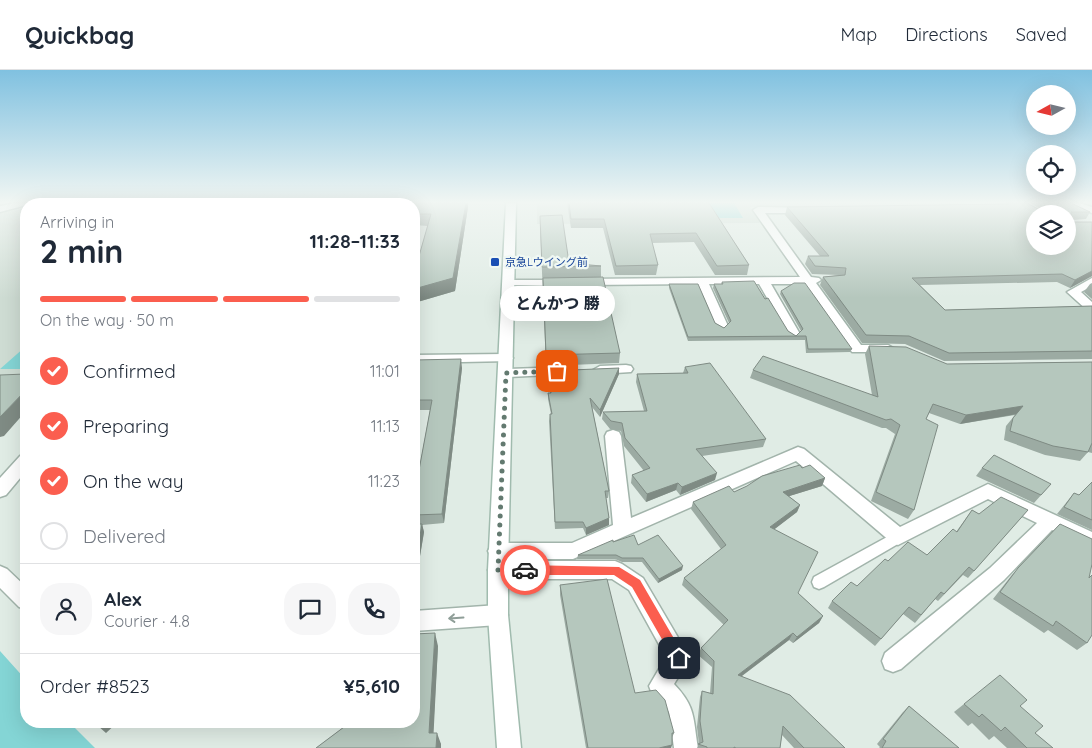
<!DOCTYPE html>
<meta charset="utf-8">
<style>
:root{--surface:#fff;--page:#f6f6f7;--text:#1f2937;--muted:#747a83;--line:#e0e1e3;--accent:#fb5e4f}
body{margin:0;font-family:Quicksand,"Noto Sans JP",sans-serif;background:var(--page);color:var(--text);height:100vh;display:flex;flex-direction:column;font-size:19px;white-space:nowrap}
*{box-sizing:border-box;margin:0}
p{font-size:16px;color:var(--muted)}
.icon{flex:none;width:28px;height:28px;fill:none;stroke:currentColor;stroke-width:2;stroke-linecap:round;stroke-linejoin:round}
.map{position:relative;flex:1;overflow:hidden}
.sheet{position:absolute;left:20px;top:128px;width:400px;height:530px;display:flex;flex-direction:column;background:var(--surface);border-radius:20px;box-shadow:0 5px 20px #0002}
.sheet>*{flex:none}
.needle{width:32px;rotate:262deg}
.tools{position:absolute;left:1026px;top:15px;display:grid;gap:10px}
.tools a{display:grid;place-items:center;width:50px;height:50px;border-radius:50%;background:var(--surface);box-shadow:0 5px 20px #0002;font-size:25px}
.pin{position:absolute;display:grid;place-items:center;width:42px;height:42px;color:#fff;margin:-21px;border-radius:10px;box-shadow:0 2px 8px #0006}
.courier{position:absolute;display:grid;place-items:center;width:50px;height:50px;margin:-25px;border:4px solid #fb5e4f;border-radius:50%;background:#fff;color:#222;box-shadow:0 1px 6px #0007}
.bubble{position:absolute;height:35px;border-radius:18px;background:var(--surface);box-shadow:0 5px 20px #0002;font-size:16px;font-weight:800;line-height:35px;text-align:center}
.summary em{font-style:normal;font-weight:800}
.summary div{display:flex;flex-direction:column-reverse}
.summary{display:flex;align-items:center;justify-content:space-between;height:85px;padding:0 20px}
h1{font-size:32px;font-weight:800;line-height:38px}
.bar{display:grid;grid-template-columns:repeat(4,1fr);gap:8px 5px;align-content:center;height:60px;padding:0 20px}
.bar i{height:6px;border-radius:4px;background:var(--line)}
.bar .on{background:var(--accent)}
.bar p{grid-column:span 4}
.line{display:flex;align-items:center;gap:12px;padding:0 20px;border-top:1px solid var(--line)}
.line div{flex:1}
.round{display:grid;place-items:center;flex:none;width:52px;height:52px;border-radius:20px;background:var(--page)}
ol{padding:0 20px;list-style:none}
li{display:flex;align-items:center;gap:15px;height:55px}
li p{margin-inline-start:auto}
li .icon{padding:5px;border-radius:50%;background:var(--accent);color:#fff;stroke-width:4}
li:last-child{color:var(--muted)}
li i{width:28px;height:28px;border:2px solid var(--line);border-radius:50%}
header{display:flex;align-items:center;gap:30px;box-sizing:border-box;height:70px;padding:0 25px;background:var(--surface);border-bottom:1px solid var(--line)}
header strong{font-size:24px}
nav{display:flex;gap:28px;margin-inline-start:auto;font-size:18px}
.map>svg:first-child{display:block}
.built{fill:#cedcd3}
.water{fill:#84d5d5}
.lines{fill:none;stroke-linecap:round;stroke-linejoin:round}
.lane-casing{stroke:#a2b4ab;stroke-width:3}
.street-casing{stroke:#a2b4ab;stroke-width:3}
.secondary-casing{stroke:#a0bbae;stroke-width:3}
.lane{fill:#fff;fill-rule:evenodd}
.street{fill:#fff;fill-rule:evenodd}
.secondary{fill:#fff;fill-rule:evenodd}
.wall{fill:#9caba3}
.shaded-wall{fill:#7f8b84}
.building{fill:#b5c7bd;stroke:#7f8b84;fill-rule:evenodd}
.oneway{stroke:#8f9e98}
.route{fill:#fb5e4f}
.done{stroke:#637a70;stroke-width:5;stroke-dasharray:0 9}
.transit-dot{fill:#1a4fb4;stroke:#f0f8f3;stroke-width:2}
.labels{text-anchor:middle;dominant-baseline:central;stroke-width:4.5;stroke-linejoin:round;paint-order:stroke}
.far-transit-label{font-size:11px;fill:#164399;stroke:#f0f8f3;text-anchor:start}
</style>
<header>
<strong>Quickbag</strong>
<nav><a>Map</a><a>Directions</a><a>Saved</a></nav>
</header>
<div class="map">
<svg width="1092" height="678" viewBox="0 0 1092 678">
<rect width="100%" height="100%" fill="#e0ece5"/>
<path class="built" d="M537,133H964L970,135L750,137L760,153L537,154Z
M26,138V304L0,305V143Z"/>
<path class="water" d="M708,133H734L743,148H716Z
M25,277L26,299H0Z
M0,581L26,610V651H68L95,678H0Z"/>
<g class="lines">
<g class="lane-casing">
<path id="lane" d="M898,461L903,463L905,467L903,471L824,517L819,519L814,517L812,512L814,507Z"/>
</g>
<g class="street-casing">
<path id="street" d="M16,133H34L0,142V136Z
M1065,133H1079L1092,137V143Z
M758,137L810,138L812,140L807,143H765L811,207L819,208L821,210L816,213L861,275H888L895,279L893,282H852L805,214H771L800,264L794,268L788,264L759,214H709L728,256L722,260L716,256L698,214L585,215L579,212L585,209L800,207L753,140Z
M1092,208V216L1081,222L1092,232V242L1088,241L1067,222Z
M509,210H562L568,213L562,216L505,215L503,213Z
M506,284L513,288L511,291L414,293V285Z
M626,295L631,296L633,299L631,302L600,304L593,300L600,296Z
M567,297L572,298L574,301L572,304L506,307L499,303L506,299Z
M613,360L619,362L621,366L631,448L798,377L804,379L900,457L988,414L1092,462V479L1052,460L1004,510L901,599L893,602L885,599L882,591L885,583L990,498L1037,453L988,429L898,475L891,472L796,391L573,489H498L491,487L488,481L491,475L498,473H572L613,455L605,366L607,362Z
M26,384V401L6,425L0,427V408L20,386Z
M498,491H615L622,494L643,508L690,588L674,614C696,637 693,648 698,678H674L669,642L652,624L649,616L666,587L629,520L612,509H498L491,506L488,500L491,494Z
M0,496L7,499L26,517V539L19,537L0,518Z
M498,535L505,538L508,545L505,552L498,555L414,561V541Z"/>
</g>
<g class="secondary-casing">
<path id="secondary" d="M506,133H516L508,500V545L521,678H497L488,545V500Z"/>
</g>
<use href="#lane" class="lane"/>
<use href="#street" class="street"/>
<use href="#secondary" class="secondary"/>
</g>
<path class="wall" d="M567,133H709L749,195L747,205H715L694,172L652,173L658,195L656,205H615L603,158H571Z
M999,133H1027L1038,139H1041L1030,133H1071L1090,142L1086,149L1072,150V152H1092V206L1070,218L1057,212L920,215L945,240L1092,236V289L944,291L905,274L862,273L820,215L823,207L839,205L812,204L805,194L808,186H820L785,145L787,137L998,134Z
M414,134L468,137L455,221L414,233V195H415L419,186L428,156L414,155Z
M540,155L569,193L601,196V207L620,283L619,293L546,296Z
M722,212L765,229L788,261L796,266L801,261L780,224L781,221L852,279L850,282L806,283L805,270L688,271L669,218V214L715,253L724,258L729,253L713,218L714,214H721Z
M1092,213V229L1084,222L1090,214Z
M869,276L947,294L1092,292V383L1088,382L1080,391L1045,385L1004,370L1006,356L1015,345L960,354L929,343L926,349L914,440L908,449L871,431L895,364L886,358H882L750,308L753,300L872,325L865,284Z
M414,290L462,298L444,453L422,455L424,462L414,522V427L430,340H414Z
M685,297L766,369L763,377L702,386L715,410L680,425L676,420L646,432L631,413L632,405L644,401L624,376L621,361L610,359L602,349L603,342L644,341L636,312L637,304L683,303Z
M619,298V304L600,347L592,337L609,421L608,428H606L609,448V455L586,465L583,458L555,459L549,351L550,344H551L548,329V323H550L548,307V301Z
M802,398L825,408L822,416L789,426L800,435L797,442L774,459L798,523L823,546L819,553L793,573L789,570L742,606L845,678H794L782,665L780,678H697L699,674L697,657L700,627L702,621L710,623L712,597L698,585L701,578L724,555L682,515L684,508L721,479L691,439L693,432L734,422Z
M982,398L1051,414L1034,433L976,406Z
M1092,412V460L1057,444L1074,423L1079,425Z
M972,440L979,444L1028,440L968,508L963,505L938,531L935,529L915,553L903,544L875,576L828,538L832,531L857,516L888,491L927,485L956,462Z
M26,442V452L22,447Z
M1060,454L1089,507L1087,573L1077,580L1048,560L1044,563L993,529L1011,506Z
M613,472L638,475L682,500L658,513L642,492H622L615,489H577L578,485Z
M560,515L635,623L674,663L672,668L671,678H586L560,525Z
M438,576L433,663L441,674V678H316L344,657L318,658L312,651H414Z
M964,634L1020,636L1035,663L1053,678H1007L994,666L989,670L972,653L968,656L954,642Z
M909,636L959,678H879L880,677L877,674L903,642Z"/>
<path class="shaded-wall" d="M466,133H468V137L455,221L414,233V219Z
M1092,201V206L1070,218L1075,210Z
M461,289L462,298L444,453L442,444Z
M619,298V304L600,347V340Z
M26,320V341L4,366L0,367V347Z
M1023,336L1017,344L960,354L966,345Z
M717,403L715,410L680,425L682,417Z
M825,408L822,416L780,429L783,422Z
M678,413L676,420L646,432L647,424Z
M800,435L797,442L767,465L770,457Z
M609,448V455L586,465V458Z
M422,454L424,462L414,522V501Z
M683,496L682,500L658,513L659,509Z
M823,546L819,553L793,573L797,567Z
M435,563L438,576L433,674L429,663Z
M793,563L789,570L735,611L738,605Z
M103,651H119L106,663L98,656Z
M437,663L441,674V678H436Z
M672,675L671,678H659Z"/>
<path class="building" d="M244,133H466L453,208L414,219V195H415L414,187L419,186L431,144H414V134H244Z
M569,133H709L749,195L717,196L696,163L650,164L658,195L616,196L604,149H571Z
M1006,133H1027L1038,139H1050L1052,137L1046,133H1071L1090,142H1071L1072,152H1092V201L1075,210L1062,204L912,208L945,240L1092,236V281L949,283L909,266L866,265L823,207L845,205L846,198L815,196L808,186H829L787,137L1009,134ZM1035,144H1068V176H1035Z
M562,145L569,193L601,196L542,197L540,146Z
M603,207L620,283L546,285L543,208Z
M754,211L765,229L768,228L788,261L796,266L803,259L781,221L794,213H805L852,279H808L806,266L688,267L669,214H698L715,253L724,258L731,251L714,214H723L722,212Z
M869,276L906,277L947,294L1092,292V373L1088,382L1053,376L1010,361L1013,348L1023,336L966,345L933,334L926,349L938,355L914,440L876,422L900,355L891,349L886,350L753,300L763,286L878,327Z
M461,289L442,444L414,445V427L432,330H414V290Z
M710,293L766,369L696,379L717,403L682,417L678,413L647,424L632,405L650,398L625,368L622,353L611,351L603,342L647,341L637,304L688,303L685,297Z
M619,298L600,340L590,328L609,421H605L609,448L586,458L583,452H555L550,344H552L548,323H551L548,301Z
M26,304V320L0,347V305Z
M994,385L1051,414L1041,425L982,398Z
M800,395L802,398L810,395L825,408L783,422L800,435L770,457L818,482L798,523L823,546L797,567L793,563L738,605L790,625L845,678H804L783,656L780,678H736L734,677V678H707V677L698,674L703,672L700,651L702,621L713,624L714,591L701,578L728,550L684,508L726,475L693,432L729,416L734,422L747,416L762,406Z
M1092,412V450L1064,437L1074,423L1079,425Z
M1001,427L1028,440L974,501L969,497L944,524L941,522L921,545L909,537L881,569L832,531L851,512L857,516L885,489L888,491L908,472L927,485L953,459L957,462L972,440L979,444Z
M26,442V447H22Z
M414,454H422L414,501Z
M1060,454L1092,469V494L1089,508L1092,505V565L1087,573L1056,551L1053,556L1000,522L1018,498Z
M634,465L638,475L658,465L683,496L659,509L643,488H622L616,485H578L613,470V472Z
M607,509L635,623L656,620L665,630L674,663H672V675L659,678H588L560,515Z
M435,563L429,663H437L436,678H316L352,651H414V564Z
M1000,605L1027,630L1020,636L1043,656L1035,663L1053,678H1027L1005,657L1001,661L982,644L979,647L964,634Z
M909,636L959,678H882L886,671L883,669Z
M92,651H103L98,656Z"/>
<defs><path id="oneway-shaft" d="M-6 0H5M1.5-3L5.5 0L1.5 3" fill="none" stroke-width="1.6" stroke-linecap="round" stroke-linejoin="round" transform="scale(1.25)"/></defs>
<use class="oneway" href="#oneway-shaft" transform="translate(456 548) rotate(176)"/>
<linearGradient id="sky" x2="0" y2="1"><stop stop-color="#80c1e0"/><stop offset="0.58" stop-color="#f1f6f3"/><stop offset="1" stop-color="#f1f6f3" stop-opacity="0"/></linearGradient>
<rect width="1092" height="228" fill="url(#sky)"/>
<path class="route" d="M525,495L619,497L640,510L683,584V592H675L632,517L614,505H525L520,500Z"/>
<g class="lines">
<path class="done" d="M525,500H498L506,303L557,301"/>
</g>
<rect class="transit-dot" x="490" y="187" width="10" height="10" rx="2.5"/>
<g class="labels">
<g class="far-transit-label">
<text x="505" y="192">京急Lウイング前</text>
</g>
</g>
</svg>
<div class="tools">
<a><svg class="needle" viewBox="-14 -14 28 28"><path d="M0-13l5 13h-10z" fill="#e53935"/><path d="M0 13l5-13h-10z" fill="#747a83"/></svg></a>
<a><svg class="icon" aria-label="locate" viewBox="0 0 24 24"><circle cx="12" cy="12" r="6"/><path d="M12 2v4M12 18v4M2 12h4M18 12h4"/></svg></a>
<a><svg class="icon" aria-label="layers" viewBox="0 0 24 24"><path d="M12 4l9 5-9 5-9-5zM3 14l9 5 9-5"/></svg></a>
</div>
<div class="pin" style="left:557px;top:301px;background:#ea580c"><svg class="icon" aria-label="bag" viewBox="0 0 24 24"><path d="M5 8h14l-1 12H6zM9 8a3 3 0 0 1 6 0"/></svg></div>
<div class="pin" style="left:679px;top:588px;background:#1f2937"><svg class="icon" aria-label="home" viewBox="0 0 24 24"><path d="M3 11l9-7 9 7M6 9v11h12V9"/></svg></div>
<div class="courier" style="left:525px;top:500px"><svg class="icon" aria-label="car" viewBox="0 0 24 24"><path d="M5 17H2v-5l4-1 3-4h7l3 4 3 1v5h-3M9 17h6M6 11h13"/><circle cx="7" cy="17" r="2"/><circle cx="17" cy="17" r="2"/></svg></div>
<div class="bubble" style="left:500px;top:216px;width:115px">とんかつ 勝</div>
<section class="sheet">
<div class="summary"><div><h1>2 min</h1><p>Arriving in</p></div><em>11:28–11:33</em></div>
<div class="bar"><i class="on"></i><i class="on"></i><i class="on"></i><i></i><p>On the way · 50 m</p></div>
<ol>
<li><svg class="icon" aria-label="check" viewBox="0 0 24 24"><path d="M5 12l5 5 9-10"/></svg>Confirmed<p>11:01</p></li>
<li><svg class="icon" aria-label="check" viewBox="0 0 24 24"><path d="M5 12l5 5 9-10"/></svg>Preparing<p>11:13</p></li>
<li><svg class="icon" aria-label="check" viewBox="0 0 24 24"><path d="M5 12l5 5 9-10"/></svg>On the way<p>11:23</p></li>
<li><i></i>Delivered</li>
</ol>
<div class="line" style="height:90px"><a class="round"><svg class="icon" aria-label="person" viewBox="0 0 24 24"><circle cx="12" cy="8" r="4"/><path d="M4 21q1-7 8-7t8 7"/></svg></a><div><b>Alex</b><p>Courier · 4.8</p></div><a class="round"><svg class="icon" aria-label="chat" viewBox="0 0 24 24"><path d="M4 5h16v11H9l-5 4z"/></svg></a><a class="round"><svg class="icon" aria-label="phone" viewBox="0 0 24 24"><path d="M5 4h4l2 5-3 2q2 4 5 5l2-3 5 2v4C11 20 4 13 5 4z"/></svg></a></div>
<div class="line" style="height:65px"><div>Order #8523</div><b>¥5,610</b></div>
</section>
</div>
